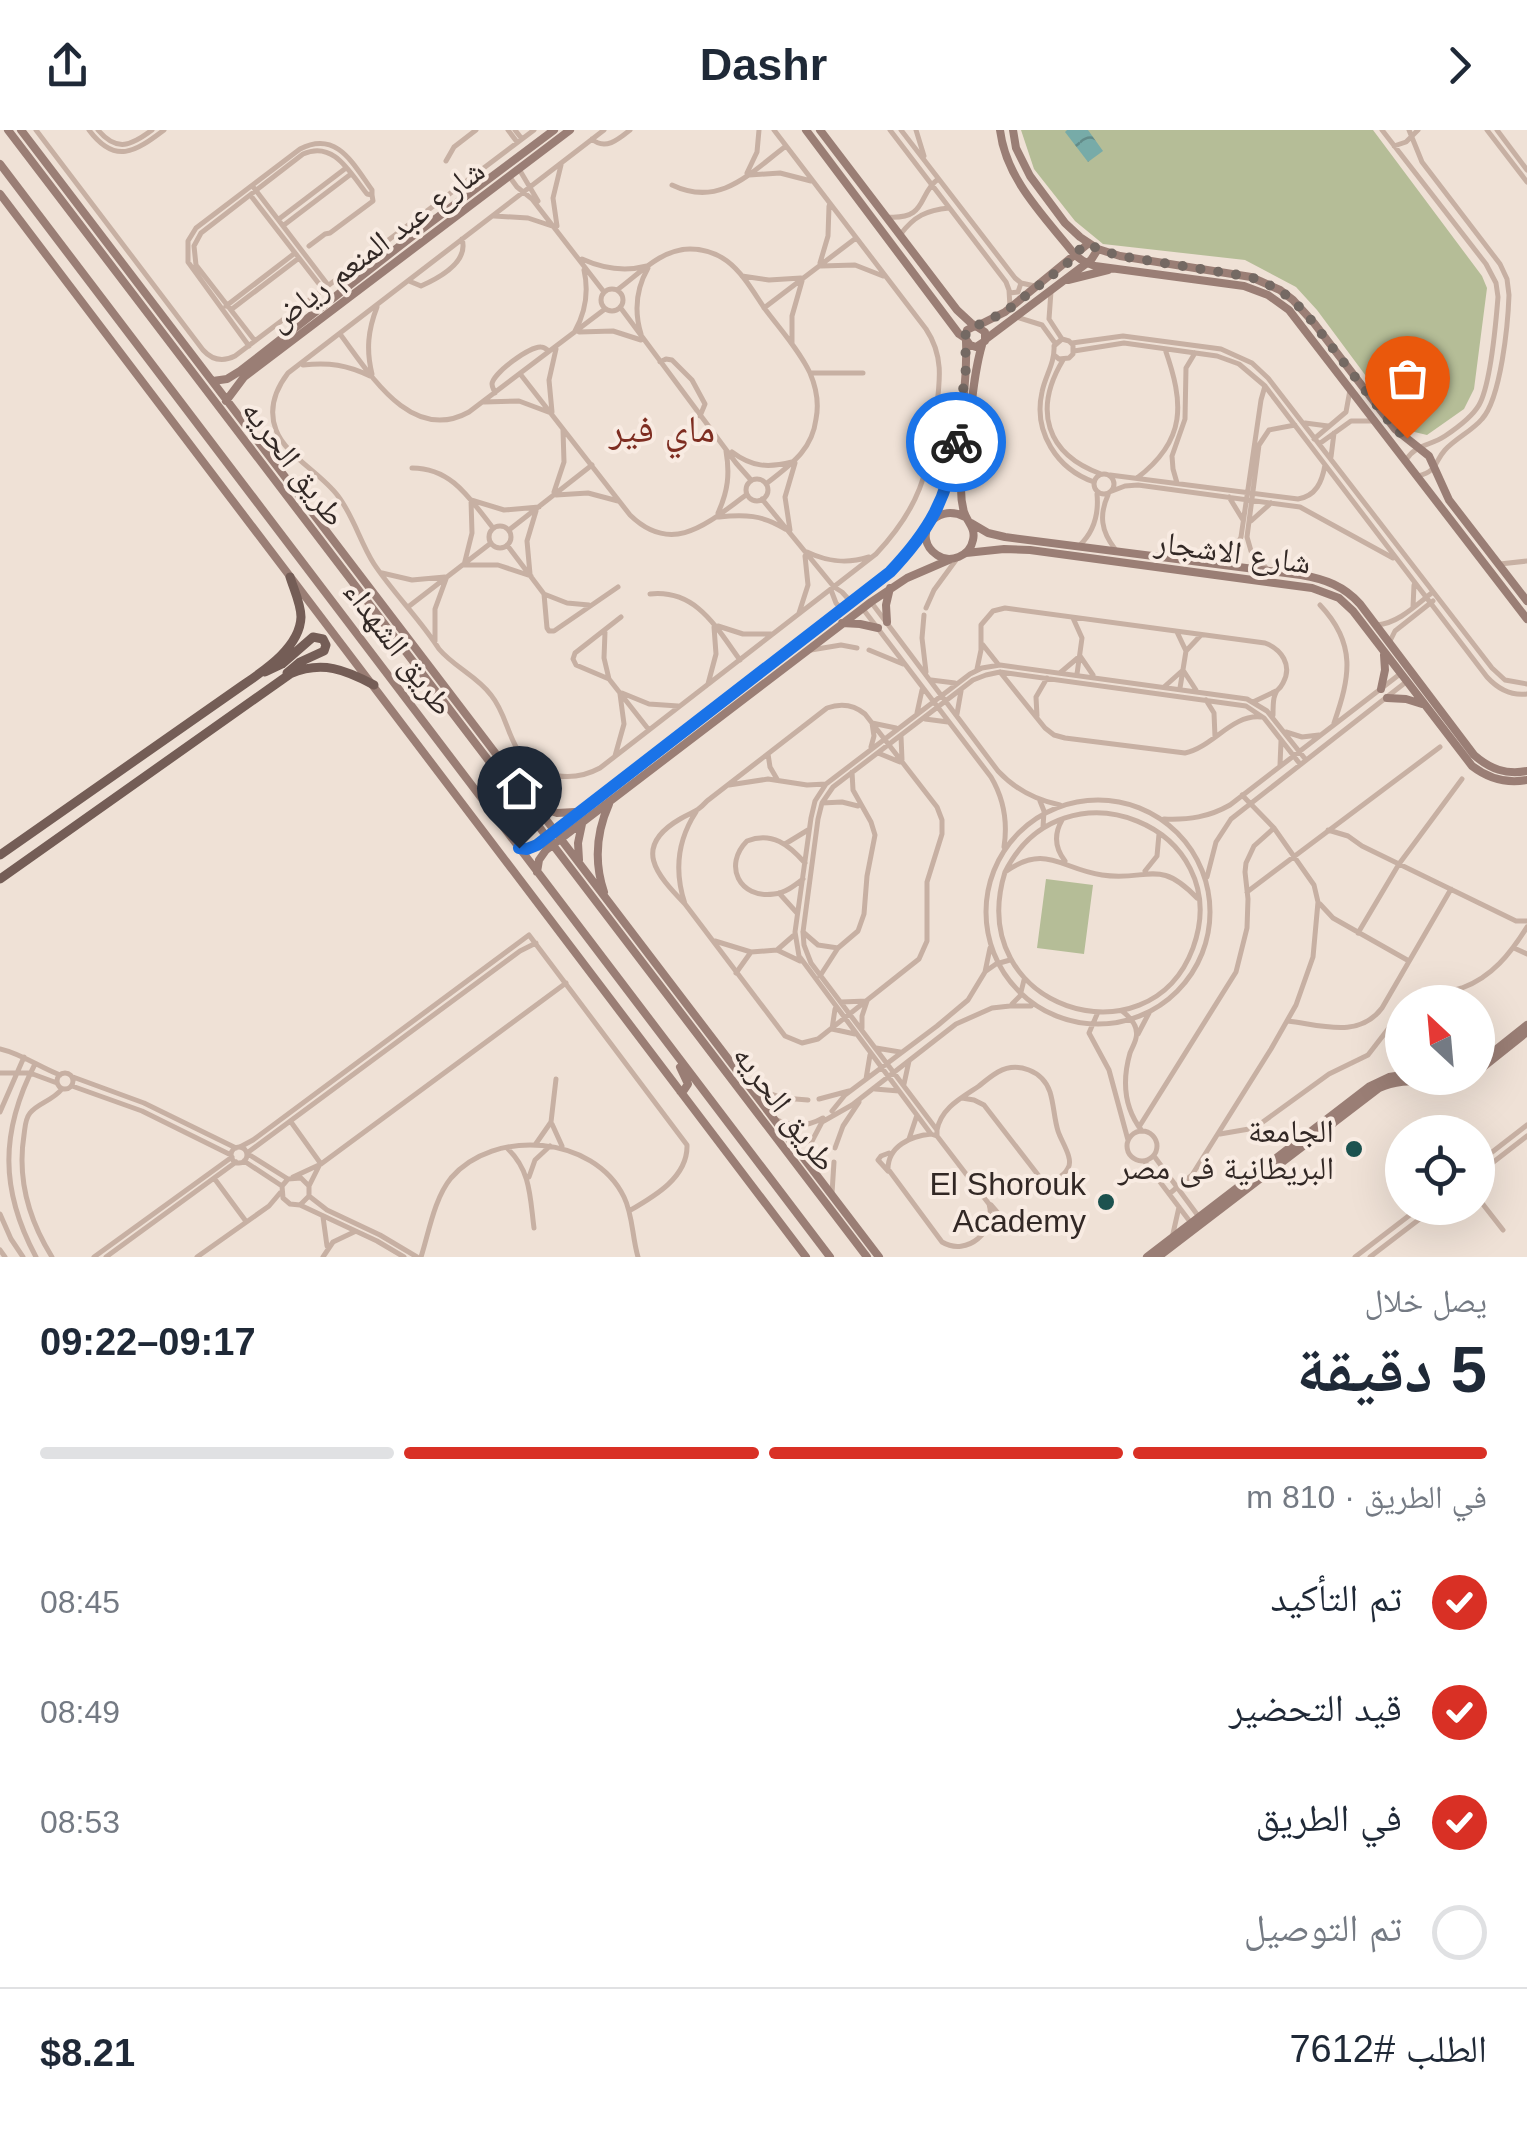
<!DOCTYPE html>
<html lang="ar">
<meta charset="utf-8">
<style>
:root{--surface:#fff;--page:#f2f2f3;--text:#1f2937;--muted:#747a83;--line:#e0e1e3;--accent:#d93025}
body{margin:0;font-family:Arial,"Noto Naskh Arabic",sans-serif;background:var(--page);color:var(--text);direction:rtl;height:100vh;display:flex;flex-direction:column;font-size:38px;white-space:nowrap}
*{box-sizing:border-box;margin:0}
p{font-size:32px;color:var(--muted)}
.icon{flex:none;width:55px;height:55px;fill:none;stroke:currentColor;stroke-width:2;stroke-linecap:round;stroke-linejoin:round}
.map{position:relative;height:1127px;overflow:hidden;direction:ltr}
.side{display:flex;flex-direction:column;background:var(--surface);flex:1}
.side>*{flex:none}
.needle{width:65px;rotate:334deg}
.fabs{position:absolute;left:1385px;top:855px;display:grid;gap:20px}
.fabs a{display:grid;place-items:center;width:110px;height:110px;border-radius:50%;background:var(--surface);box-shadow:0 10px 40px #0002;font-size:50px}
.pin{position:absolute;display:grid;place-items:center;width:85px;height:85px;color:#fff;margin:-102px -42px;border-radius:50% 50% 50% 0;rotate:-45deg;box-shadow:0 0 10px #0007}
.pin .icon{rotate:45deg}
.courier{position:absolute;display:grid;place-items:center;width:100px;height:100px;margin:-50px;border:8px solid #1a73e8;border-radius:50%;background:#fff;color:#222;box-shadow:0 2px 12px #0007}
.headline em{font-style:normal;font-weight:700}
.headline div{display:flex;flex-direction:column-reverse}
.headline{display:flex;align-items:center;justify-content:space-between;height:170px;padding:0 40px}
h1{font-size:65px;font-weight:700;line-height:75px}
.bar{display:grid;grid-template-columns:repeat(4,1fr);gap:15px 10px;align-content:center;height:120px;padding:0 40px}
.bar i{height:12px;border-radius:8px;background:var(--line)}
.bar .current{background:var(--accent)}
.bar p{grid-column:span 4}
.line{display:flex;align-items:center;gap:25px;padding:0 40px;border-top:2px solid var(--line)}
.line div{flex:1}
ol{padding:0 40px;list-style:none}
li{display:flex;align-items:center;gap:30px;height:110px}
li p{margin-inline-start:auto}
li .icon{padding:10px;border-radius:50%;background:var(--accent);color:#fff;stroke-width:4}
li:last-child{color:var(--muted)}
li i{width:55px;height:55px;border:5px solid var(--line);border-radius:50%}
header{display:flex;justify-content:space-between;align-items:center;height:130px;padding:0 40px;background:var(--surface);font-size:45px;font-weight:700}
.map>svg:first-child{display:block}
.garden{fill:#b5bd97}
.water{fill:url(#water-waves)}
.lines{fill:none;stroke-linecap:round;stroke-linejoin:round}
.street{stroke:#c7b0a3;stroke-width:5}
.secondary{stroke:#9a7e75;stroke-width:8}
.primary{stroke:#745d56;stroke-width:9}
.done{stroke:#746963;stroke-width:10;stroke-dasharray:0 18}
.route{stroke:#1a73e8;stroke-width:12}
.poi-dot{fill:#1c524f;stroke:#f8ebe2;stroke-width:4}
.labels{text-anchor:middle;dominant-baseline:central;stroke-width:8;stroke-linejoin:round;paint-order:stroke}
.street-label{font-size:32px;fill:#322825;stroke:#f8ebe2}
.poi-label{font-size:32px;fill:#322825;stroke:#f8ebe2;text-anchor:end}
.quarter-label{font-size:38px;fill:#7e2d21;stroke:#f8ebe2}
</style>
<header><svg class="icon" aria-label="forward" viewBox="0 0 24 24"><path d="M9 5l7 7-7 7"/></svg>Dashr<svg class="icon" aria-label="share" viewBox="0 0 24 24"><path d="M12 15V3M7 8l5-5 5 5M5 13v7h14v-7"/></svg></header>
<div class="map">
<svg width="1527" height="1127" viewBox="0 0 1527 1127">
<defs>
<pattern id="water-waves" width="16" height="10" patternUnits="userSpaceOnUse" patternTransform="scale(2.5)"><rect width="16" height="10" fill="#77aba8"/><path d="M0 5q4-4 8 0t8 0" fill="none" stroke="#628b89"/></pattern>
</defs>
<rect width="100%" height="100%" fill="#efe1d6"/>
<path class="garden" d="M1021,0H1373L1482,146L1487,158L1474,259L1464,279L1427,305L1406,300L1317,180L1296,157L1245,130L1103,114L1075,91L1034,39Z
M1046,749L1093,755L1084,824L1037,818Z"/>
<path class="water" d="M1067,0H1088L1103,21L1088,32L1065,2Z"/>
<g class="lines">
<path class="street" d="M36,0L203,220C212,230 223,232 235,226L534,0
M89,0C115,35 135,22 164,0
M98,0C117,23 132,15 152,0
M508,0L517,12
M515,0L522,9
M604,0L288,243C275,260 268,279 276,300C285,325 321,343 338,366C354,387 360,412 374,434C394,464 420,489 439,519C454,537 477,546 491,565C505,582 507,603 518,620C537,649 572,653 600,638L876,424C920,377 928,344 936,282C940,251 944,226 926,199L774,0
M890,0L1006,152L1009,160L1010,177
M901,0L1015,148L1021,153L1035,156
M916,0L924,26
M1382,0L1486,134L1496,153L1498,167C1496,192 1491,254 1479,275C1472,287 1457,298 1445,306C1430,316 1416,314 1406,330
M1409,0L1422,32L1500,134L1507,149L1509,165C1508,194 1501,268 1482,289C1472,301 1456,308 1445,320C1434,332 1438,341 1418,346
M1487,0L1527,52
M1497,0L1527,40
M592,9C605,21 619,9 630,0
M1394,16L1406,12L1418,0
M446,31L454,17L476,0
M519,39L538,71
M747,43L757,22L759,0
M749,45L780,43L811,51
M509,46L517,57L532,69L604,162
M672,55C720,78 750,43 786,16
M254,58L328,155
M251,66L323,159
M494,86L528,88L552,96
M887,87C928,90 917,65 938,49
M279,89L346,38
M284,95L351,44
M557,96L553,68L561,35
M900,105C914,86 927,80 949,78
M309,116L325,104L330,103L373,71L372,65
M582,129C604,139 624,142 647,136
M820,133L828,106L829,76
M821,136L855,135L883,146
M742,146L769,150L801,148
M409,151L421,156C439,148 469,132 462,109
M601 170a11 11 0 1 1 22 0a11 11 0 1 1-22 0Z
M617,160C639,144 661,119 690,119C703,119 716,123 727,131C743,143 754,163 765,179C780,199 799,220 810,243C816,257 819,274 816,289C812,321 790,335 766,354
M1051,161L1049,189L1062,209
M1010,163L1018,162L1021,153
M226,176L295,123
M620,177L736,333L751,350
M764,178L856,108
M232,179L299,128
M1016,187L1042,195L1055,213
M575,201C586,181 589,162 584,140
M579,202L613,201L641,210
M340,204C370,244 411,314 469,282L605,179
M641,204C634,181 636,159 648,138
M255,211L196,135L194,116L201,103L303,24C334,10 350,43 367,64L372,65
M792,213V186L802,151
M1072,213L1123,206L1221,219L1252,233L1268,248L1492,538L1505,550L1527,554
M249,216L188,132V111L196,98L300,19C337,0 353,34 372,60V65
M1074,221L1124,213L1217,226L1239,234L1265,256L1487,547C1498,559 1511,566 1527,564
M1054,225L1059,229L1069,228L1073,224V215L1069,211L1062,209L1054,216C1055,233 1045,246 1042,262C1033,302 1057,339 1094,352
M1063,230C1033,280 1046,324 1101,344
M660,232L666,229L672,230L692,250L705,274L700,286
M303,235C329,232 347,235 370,246
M811,243H863
M372,244C366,220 368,200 377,177
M521,245L630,385C673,427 709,392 746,365
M495,263C494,260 492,257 492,254C493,243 530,216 541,217C544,217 546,219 549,221
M484,272L519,271L551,283
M552,282L549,250L556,219
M1305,293L1328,296
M1314,309L1346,282L1350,260
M1319,314L1351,291H1375
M732,322C752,337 768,338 792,332
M1331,327L1334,303
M412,338C452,338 470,369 493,398
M1094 354a10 10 0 1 1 20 0a10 10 0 1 1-20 0Z
M1110,345L1298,369C1316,366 1322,352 1325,335
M1137,348C1187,310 1184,273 1165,219
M746 360a11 11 0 1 1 22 0a11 11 0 1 1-22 0Z
M1177,353L1173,339L1172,326L1185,289L1186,238L1195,223
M1112,361L1125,356L1138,355L1300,377L1393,428
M554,362L564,332L563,300
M556,365L588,363L618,371
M1108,365C1099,385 1101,401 1115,419
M1229,367L1243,390
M762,369L834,457L842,462L851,472
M718,383C728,361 730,344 726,321
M719,387C744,384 763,385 785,399
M1251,391L1271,373
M489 407a11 11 0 1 1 22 0a11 11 0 1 1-22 0Z
M509,400L592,335
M790,400L785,367L795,333
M507,415L544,464L547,498L549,501H554L618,457
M1079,416C1094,402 1099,385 1097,364
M807,422C828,432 847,434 869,427
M1220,433L1235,419L1241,407L1261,270L1265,256
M1500,434L1527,431
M1267,439L1251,421L1247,407L1259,315L1269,300L1295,295
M382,443L412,450L445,447
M530,444L527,411L536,381
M531,446L498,435H464L472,403L471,370L504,380L539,377
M831,460L836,473L842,480
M544,464L567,473L589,475
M650,464C696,459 716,497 740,530
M871,472L998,641C1015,659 1035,670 1060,675
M1320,475C1357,514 1350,547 1334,593
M408,477L491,413
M1413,477L1414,455
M926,478L934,460L956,430
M863,479L991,647C1004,669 1008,691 1004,717
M799,483L808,455L805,426
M924,485L922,508L926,542
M621,487L575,523L573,529L576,535L609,549L649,600
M1073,488L1082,508L1077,544
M1377,495C1399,493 1416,475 1433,462
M718,496L743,504H771
M605,502L604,528L609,549
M1177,502L1186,521
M435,511V479L446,449
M1389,513L1395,501L1433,471
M983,515L998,534
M811,520L841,515L857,518
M869,520L903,534
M977,539L981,520V495L993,481L1005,478L1265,513C1281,519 1293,535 1283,553C1277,564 1278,555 1274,568C1273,573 1273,579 1273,585
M1000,542L1045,598L1054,605L1065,608L1185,623C1213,617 1232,584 1261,587
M1061,542L1080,526L1093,545
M931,550L955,553
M708,554L716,524L714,497
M1164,557L1183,540L1196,560
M1180,558L1186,521L1201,505
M622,563L649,574L678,576
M1206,570L1214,583L1215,607
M1253,572L1276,561
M917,583L922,560
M957,584L961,561
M1037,586L1036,567L1047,548
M925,589L948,592
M1286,602L1302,607L1319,605
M901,606L902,630
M871,617L874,606L872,593L896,598
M878,623L900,632
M768,624L770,637L777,649
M615,626L624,594L620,564
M1280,635L1281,611
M729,655L768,649L807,655L826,654
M986 782a112 112 0 1 1 224 0a112 112 0 1 1-224 0Z
M1040,671L1044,681L1043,697
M822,673L842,672L858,676
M1164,689C1189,690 1209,687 1230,675L1400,544
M1062,690C1054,704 1054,717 1065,731
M1328,700L1348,706L1362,716L1516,791H1527
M785,714L808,700
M1145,741L1157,726L1159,704
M1005,742C1063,626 1237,697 1193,818C1149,936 963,879 1005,742C1046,713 1061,739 1102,745C1148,752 1158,727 1197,768
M1207,747L1216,712L1231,689L1406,552
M803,749C794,756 785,763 774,764C739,769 723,735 747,711C772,701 789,715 805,733
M1247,762L1440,617
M779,763L797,783
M685,774C656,744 632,717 680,689C693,681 696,683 707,671L827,578C841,573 853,574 865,584L937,677L942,690V704L927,752V811L919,829L818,909L802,913L785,906L685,774C674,741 677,711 696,682
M1320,774L1333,788L1409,831
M803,802L818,815L838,818
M1358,803L1399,734L1462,649
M715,811L751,822L777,820L800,831
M1514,818L1527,824
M777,820L793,806
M986,841L996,834L1010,830
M736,843L751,822
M820,846L838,818L858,801L864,784L867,746L875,705L871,692L853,660L852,642
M841,872L867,871L862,886V898
M1414,872C1429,866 1446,863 1462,858C1492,847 1510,824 1527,797
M1012,874L1020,866L1024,850
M835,879L832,899L855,904
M1122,881C1130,887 1139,896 1136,908C1135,913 1132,918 1130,923C1122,951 1124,978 1142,1001
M1098,882L1089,903L1109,940L1128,1010
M1288,891C1321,895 1359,909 1382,878L1451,759
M1138,904L1149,883
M876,918L900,922
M0,919C22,924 39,937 60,945
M35,934C0,1002 0,1060 36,1127
M57 951a8 8 0 1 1 16 0a8 8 0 1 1-16 0Z
M0,943H30L57,953
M73,947L144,973L236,1018
M866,949L870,925
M904,954L909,931
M72,956L142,981L231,1025
M753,958L783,968L808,970
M875,959L899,961
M819,969L849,961
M832,981L845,965L937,896L968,870L985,842L990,818
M0,982L24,927
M777,990C793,997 807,997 823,988
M291,992L321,1034
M552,994L562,1016
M1139,997L1236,842L1247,798L1248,769L1245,742L1246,733L1254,716L1274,698
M937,1000C941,978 961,968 979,956C985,951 991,946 998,942C1018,931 1043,941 1050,962C1054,975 1054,988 1058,1001C1061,1011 1074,1029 1068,1038C1063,1048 1051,1052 1042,1050L984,975L974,970L962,968
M1127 1016a15 15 0 1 1 30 0a15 15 0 1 1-30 0Z
M931,1004C911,1006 888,1016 888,1039L942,1112C967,1127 997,1101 989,1074L937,1006L931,1004L799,826L795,802L811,688L815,671L826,654L970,544L982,538L1000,535L1247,569L1267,581L1306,630
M1220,1004L1249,999L1260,994L1329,944L1368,925L1402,881
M937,1006V1000L811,833L804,815L803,802L818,689L822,673L833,657L973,550L986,545L1000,542L1246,576L1264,588L1300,634
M909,1009L917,985
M535,1015L551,992L556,949
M240,1017L253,1010L529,805L687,1015C688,1047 655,1066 629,1081
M231 1025a8 8 0 1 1 16 0a8 8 0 1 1-16 0Z
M835,1018L843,996L859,972
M508,1019C531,1041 530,1068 534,1098
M247,1023L520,821L536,813
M248,1024L288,1049
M1154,1026L1199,1087
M244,1031L282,1056
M810,1032L811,1013L822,992L852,975L956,894L992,878L1010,876H1031
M1145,1032L1191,1093
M1478,1033L1527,995
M888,1041L878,1030L881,1026L889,1023
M1478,1044L1527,1006
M293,1047L321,1034L566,853
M529,1047L535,1030L550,1016
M214,1048L245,1090
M309,1056L319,1036
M832,1063L834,1032
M1169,1064L1192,1045L1271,919L1296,875L1313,827L1318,772L1314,755L1274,698L1242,665
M309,1066L300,1075L290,1074L283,1068L282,1056L288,1049L301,1048L309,1056V1066L327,1080L380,1105L417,1127
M1478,1068L1503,1100
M300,1075L377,1111L404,1127
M0,1084L11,1109L23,1127
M323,1087L327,1116
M988,1100L1002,1093L1003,1089L991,1075
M1172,1108L1179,1077
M0,1120L5,1127
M52,1127C29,1090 17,1049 24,1005C25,998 25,989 30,983C38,973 52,971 62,959
M94,1127L232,1027
M106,1127L236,1032
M197,1127L269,1076L280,1063
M323,1127L333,1112L354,1102
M421,1127C429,1102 434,1069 451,1048C494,998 594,1005 624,1067C633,1085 632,1107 638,1127
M1355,1127L1419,1078
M1370,1127L1434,1078"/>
<path class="secondary" d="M8,0L867,1127
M21,0L879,1127
M806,0L959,204L965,208
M820,0L957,180L971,193L985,202V211L976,217L970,215L965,208L967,200L975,196
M1000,0C1006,50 1045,87 1075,125L1083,131L1095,136L1244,156L1268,165L1289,180L1527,489
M1013,0L1016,18L1030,46L1065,93L1080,107L1098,119L1120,126L1251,147L1280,160L1293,170L1314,193L1395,299L1429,326L1449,370L1527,471
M0,34L830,1127
M0,64L806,1127
M1068,150L1108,140
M977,196L1005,182L1089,113
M986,209L1091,130L1098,119
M213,251L227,249L240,241L410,108L554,0
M226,271L244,247L570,0
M935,387C955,336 968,265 966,211
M965,387C934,371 911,408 937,425C950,434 970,426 973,410C976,398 967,392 964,382C962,375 961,367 961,359C961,339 966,318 969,298C972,271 974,242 982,215
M971,393L988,403L1005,407L1301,445C1325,449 1344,456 1360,474L1474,625C1490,639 1506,645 1527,641
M966,423L1004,419L1030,420L1312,458L1339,468L1353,481L1472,636C1489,649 1506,654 1527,650
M887,492L886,475L890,458
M842,493L860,494L878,498
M1381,559L1385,540L1384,525
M1387,568L1406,569L1422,574
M536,676L557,683L575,682
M519,718L535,716L883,449L904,427L928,396
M579,730L578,713L582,694
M537,742L539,730L546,720L871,472L907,448L951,429
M604,762C594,732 596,703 609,674
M1478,934L1527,895
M1478,941L1527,902
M680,961L684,960L688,954L680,937
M1147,1127L1370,956L1389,947L1402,945
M1158,1127L1379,958C1405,946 1434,954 1462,948"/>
<path class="primary" d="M265,542L282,534L313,507L323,509L326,515L324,521L300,532L287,543
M0,725L243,555C265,540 300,517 301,487C301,474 294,460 290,447
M0,749L290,544C322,530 346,540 374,555"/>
</g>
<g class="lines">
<path class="done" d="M956,312L966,238L965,206L968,200L1005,182L1069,132L1081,118L1089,114L1098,119L1120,126L1251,147L1280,160L1304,181L1395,299L1407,308"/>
<path class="route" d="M519,718L527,719L537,715L890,442C929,401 948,368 956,312"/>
</g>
<g class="poi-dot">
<circle cx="1354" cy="1019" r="10"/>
<circle cx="1106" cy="1072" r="10"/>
</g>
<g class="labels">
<g class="street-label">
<text transform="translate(376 115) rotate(-37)">شارع عبد المنعم رياض</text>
<text transform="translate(294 333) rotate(53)">طريق الحريه</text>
<text transform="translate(1233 422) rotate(8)">شارع الاشجار</text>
<text transform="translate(399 518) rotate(53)">طريق الشهداء</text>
<text transform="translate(785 978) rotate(53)">طريق الحريه</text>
</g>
<g class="poi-label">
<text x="1334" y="1001">الجامعة<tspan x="1334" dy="37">البريطانية فى مصر</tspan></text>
<text x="1086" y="1054">El Shorouk<tspan x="1086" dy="37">Academy</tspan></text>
</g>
<g class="quarter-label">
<text x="662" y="299">ماي فير</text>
</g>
</g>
</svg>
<div class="fabs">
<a><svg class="needle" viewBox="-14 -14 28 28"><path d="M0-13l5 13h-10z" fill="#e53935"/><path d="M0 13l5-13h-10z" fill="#747a83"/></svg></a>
<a><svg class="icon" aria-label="locate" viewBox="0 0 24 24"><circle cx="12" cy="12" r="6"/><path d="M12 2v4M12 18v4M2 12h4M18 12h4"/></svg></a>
</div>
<div class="pin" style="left:1407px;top:308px;background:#ea580c"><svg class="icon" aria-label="bag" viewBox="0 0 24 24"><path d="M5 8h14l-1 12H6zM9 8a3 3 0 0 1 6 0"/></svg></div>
<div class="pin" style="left:519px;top:718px;background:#1f2937"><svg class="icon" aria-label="home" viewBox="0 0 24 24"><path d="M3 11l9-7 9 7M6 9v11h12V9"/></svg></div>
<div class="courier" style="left:956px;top:312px"><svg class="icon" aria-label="bike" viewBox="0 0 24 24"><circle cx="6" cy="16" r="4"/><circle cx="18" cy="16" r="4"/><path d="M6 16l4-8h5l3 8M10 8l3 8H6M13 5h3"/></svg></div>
</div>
<section class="side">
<div class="headline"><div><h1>5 دقيقة</h1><p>يصل خلال</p></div><em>09:17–09:22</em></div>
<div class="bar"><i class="current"></i><i class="current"></i><i class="current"></i><i></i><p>في الطريق · 810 m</p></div>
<ol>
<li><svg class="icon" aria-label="check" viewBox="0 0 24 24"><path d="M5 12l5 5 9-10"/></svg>تم التأكيد<p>08:45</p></li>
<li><svg class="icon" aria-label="check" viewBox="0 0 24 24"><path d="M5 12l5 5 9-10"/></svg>قيد التحضير<p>08:49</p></li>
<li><svg class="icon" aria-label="check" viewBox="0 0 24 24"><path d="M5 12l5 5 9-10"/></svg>في الطريق<p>08:53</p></li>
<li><i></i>تم التوصيل</li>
</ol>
<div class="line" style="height:130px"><div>الطلب #7612</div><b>$8.21</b></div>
</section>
